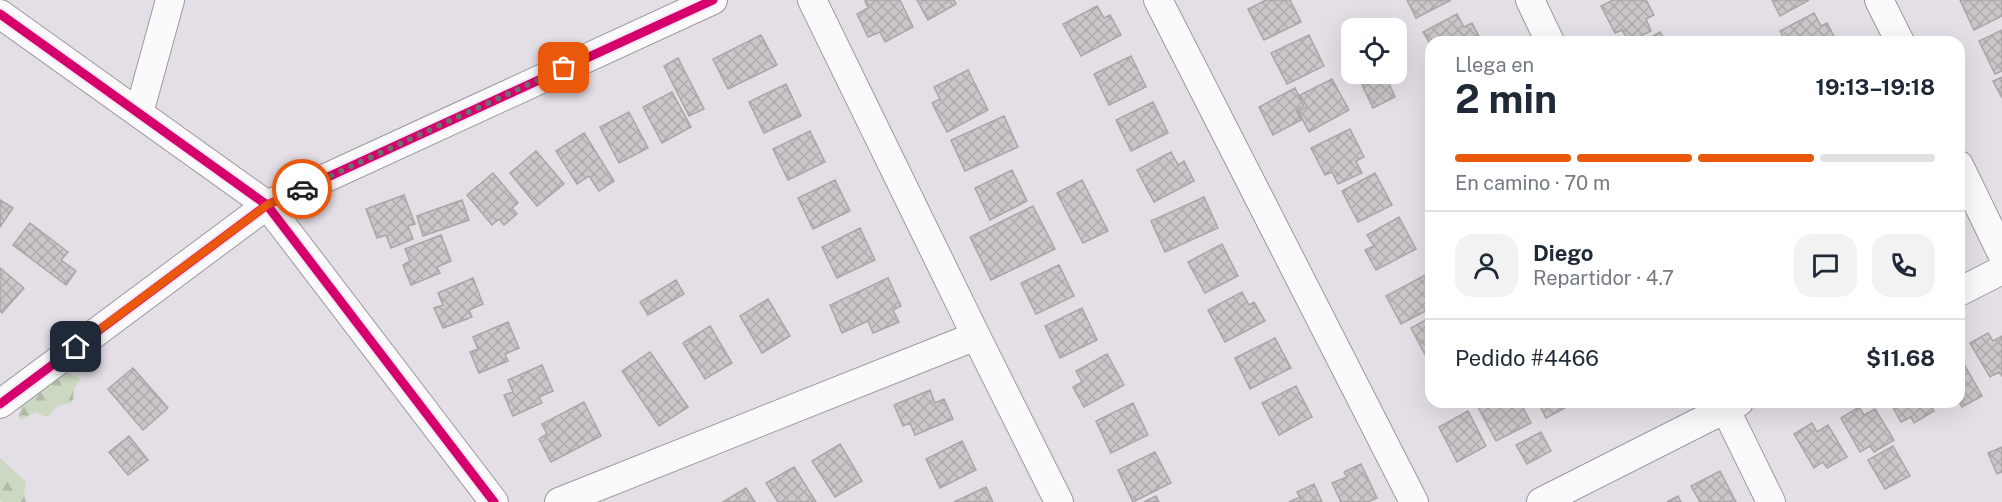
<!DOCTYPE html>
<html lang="es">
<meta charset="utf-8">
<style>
:root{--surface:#fff;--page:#f2f2f3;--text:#1f2937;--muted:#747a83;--line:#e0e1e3;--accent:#ea580c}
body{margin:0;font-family:"Public Sans",sans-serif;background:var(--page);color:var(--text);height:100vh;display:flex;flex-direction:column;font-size:22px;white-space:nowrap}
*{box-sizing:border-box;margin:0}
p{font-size:20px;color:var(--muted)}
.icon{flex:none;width:33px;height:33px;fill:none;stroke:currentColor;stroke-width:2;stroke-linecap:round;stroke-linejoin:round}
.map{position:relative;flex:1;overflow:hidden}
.panel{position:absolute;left:1425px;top:36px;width:540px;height:372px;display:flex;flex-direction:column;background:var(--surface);border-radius:18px;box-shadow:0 6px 24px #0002}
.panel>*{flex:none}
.tools{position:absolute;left:1341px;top:18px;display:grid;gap:12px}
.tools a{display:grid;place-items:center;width:66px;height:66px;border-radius:12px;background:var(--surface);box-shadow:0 6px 24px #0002;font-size:30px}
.pin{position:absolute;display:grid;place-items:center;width:51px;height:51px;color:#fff;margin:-26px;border-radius:12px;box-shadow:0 3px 9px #0006}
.courier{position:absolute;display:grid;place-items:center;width:60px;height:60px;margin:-30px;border:4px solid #ea580c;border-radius:50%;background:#fff;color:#222;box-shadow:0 2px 8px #0007}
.overview em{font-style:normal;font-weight:700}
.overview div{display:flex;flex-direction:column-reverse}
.overview{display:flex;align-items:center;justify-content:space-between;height:102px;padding:0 30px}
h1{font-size:39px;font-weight:700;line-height:45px}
.bar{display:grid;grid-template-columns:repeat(4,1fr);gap:9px 6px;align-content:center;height:72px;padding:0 30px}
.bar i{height:8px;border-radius:4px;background:var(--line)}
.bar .on{background:var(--accent)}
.bar p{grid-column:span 4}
.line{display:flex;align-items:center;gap:15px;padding:0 30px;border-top:2px solid var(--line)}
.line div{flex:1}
.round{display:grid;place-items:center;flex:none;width:63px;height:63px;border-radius:18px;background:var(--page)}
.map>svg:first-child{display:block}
.forest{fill:url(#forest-firs)}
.building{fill:url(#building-cross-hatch);stroke:#aaa5a7;stroke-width:1.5}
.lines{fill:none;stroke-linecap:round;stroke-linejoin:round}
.street-casing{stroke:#9c999e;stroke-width:30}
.street{stroke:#fbfafb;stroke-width:28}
.cycleway-casing{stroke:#f3e9f6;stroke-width:13}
.cycleway{stroke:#d6006c;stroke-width:9}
.done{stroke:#706c72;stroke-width:6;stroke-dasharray:0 10.8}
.route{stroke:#ea580c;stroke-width:8}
</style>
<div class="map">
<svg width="2002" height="502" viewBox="0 0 2002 502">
<defs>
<pattern id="forest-firs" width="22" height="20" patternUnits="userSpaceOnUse" patternTransform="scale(1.5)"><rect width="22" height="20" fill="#ccd8c1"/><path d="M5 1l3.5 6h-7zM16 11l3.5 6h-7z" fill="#b0baa6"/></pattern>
<pattern id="building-cross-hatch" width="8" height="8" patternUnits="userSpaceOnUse" patternTransform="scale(1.5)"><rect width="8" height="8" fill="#cbc6c8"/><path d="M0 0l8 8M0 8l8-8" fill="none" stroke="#afaaac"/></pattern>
</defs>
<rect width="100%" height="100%" fill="#e4dfe6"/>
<path class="forest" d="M64,370L81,379L74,388L73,400L69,404L58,405L51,414L46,417L35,412L21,420L18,416L21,410L18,400Z
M0,458L26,482L24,494L26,502H2L0,500Z"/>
<path class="building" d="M867,0H900L913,27L885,42L880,32L868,37L857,14L868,8L865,1Z
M917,0H954L956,4L928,20Z
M1266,0H1290L1301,22L1264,40L1248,9Z
M1407,0H1451L1416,18Z
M1613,0H1646L1654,15L1646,19L1651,31L1629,42L1622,30L1615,33L1601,6Z
M1772,0H1809L1780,16Z
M1960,0H2002V16L1974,30Z
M1097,6L1104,18L1110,15L1121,35L1081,56L1063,24Z
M1814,13L1821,26L1827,23L1837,42H1786L1780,31Z
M1457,14L1464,27L1472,23L1482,42H1431V45L1423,32Z
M2002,30V71L1995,74L1979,41Z
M1660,32L1666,42H1642Z
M761,35L777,65L728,89L713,59Z
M1309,35L1324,66L1287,84L1271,53Z
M1131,56L1146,87L1109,105L1094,74Z
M678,58L704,109L689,116L664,66Z
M968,70L988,110L947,132L932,103L940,99L934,87Z
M1385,75L1395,97L1373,108L1362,85Z
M2002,77V98L1993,81Z
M1332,79L1349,110L1309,132L1298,111L1307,107L1300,95Z
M786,84L801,116L764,133L749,102Z
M1295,88L1304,106L1296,110L1301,120L1273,135L1259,107Z
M672,92L691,127L662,143L643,107Z
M1153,102L1168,133L1131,151L1116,120Z
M629,112L648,148L619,163L600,127Z
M1004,116L1018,147L965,171L951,140Z
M1350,129L1364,157L1356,161L1362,173L1338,184L1332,172L1325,175L1311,148Z
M810,131L825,162L788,180L773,149Z
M584,133L614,181L599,191L589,176L577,184L556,151Z
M536,151L564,184L537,206L510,173Z
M1171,152L1178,165L1184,161L1194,181L1154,202L1137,170Z
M1012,170L1027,201L990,220L975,188Z
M493,173L518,203L512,208L517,214L504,225L499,219L492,225L467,195Z
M1375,173L1392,205L1358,222L1342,191Z
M835,180L850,211L813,229L798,198Z
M1082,180L1108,231L1083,243L1057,193Z
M404,195L415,224L408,226L413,239L391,248L386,235L377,238L366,209Z
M1204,197L1218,228L1165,252L1151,221Z
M0,200L13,208L0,227Z
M462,200L469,220L423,236L417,216Z
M1033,206L1055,249L991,280L970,237Z
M1399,217L1416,249L1376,270L1365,250L1374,246L1367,235Z
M30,223L68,252L61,260L76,271L66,285L13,245Z
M860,228L875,260L837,278L822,247Z
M441,235L451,261L437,267L440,273L411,285L403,265L410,261L405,249Z
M1222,244L1238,276L1205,293L1188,262Z
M1059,265L1074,296L1036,314L1021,283Z
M0,268L24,288L2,313L0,311Z
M1431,272V308L1401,324L1386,296Z
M473,278L483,304L469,310L472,317L443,328L434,308L443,305L438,293Z
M888,278L901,306L893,310L899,322L873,333L868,321L842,333L830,305Z
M676,280L684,294L648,315L640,302Z
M1242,292L1249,305L1254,302L1265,321L1225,342L1208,310Z
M768,299L790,336L762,353L740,316Z
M1082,308L1097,340L1060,358L1045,326Z
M1431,317V358L1428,360L1411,328Z
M508,322L519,348L505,354L508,361L479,373L470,352L478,349L473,337Z
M710,326L732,363L705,379L683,343Z
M1988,333L1993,341L2002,336V376L1999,372L1990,377L1970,343Z
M1275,338L1291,368L1250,389L1235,358Z
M650,352L688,407L659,426L622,371Z
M1107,354L1124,385L1084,407L1073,387L1082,382L1076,371Z
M1964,364L1982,396L1962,407L1959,402V366Z
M542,365L553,391L539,397L542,403L513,416L504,395L513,392L508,380Z
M133,368L168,408L143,430L108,389Z
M1296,386L1312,417L1279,435L1262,403Z
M930,390L935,403L944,399L953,419L915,435L910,423L903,426L894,405Z
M584,402L601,436L551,462L539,439L547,434L542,424Z
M1488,402H1520L1531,423L1496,441L1478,407Z
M1538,402H1576L1546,418Z
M1890,402H1929L1934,411L1914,423L1911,417L1901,422Z
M1133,403L1148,435L1111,453L1096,421Z
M1859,407L1864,415L1875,409L1894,440L1874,452L1870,446L1860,452L1841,418Z
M1468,411L1486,446L1457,462L1439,427Z
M1812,423L1817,432L1828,425L1847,457L1827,468L1823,462L1814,468L1794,434Z
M1541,432L1551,451L1527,464L1516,445Z
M129,436L148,460L128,475L109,452Z
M962,441L976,470L940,488L926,459Z
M840,444L862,481L835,497L812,461Z
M1893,446L1910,476L1885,489L1868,460Z
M2002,447V472L1997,474L1988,453Z
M1155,452L1171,483L1133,502L1118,470Z
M1361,464L1377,498L1368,502H1341L1332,483L1347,477L1344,472Z
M794,467L816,502H778L766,483Z
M1720,471L1736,502H1700L1691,486Z
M1314,484L1322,502H1289L1300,497L1297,492Z
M986,487L993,502H954Z
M746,488L755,502H723Z
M1156,496L1159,502H1144Z
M1678,496L1681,502H1667Z"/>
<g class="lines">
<g class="street-casing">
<path id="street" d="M812,0L976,336L1059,502
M1158,0L1414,502
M1530,0L1550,42
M1879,0L1900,42
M0,14L267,205L494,502
M139,113L170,0
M1959,165L2002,254
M1959,292L2002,270
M1722,402L1771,502
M0,404L267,205L713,0
M559,502L976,336
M1541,502L1739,402"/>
</g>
<use href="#street" class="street"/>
<g class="cycleway-casing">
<path id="cycleway" d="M0,14L267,205L494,502
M0,404L267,205L713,0"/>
</g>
<use href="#cycleway" class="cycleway"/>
</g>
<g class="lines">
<path class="done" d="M302,189L564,68"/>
<path class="route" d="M76,347L267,205L302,189"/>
</g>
</svg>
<div class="tools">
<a><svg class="icon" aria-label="locate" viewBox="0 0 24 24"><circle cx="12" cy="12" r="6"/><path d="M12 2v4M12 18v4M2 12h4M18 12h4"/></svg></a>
</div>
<div class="pin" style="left:564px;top:68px;background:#ea580c"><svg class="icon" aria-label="bag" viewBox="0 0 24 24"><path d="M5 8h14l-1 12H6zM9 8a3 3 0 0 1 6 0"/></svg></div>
<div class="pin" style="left:76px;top:347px;background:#1f2937"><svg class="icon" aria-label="home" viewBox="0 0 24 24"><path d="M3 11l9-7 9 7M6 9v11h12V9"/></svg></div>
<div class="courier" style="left:302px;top:189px"><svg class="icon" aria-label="car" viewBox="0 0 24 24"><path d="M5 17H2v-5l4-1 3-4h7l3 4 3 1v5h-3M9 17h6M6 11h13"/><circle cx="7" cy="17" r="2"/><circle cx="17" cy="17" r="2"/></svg></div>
<section class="panel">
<div class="overview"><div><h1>2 min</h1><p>Llega en</p></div><em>19:13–19:18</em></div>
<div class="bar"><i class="on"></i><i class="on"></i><i class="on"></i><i></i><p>En camino · 70 m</p></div>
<div class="line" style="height:108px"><a class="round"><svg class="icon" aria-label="person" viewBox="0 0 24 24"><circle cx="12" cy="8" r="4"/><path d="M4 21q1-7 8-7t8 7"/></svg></a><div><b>Diego</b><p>Repartidor · 4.7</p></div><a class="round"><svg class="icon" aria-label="chat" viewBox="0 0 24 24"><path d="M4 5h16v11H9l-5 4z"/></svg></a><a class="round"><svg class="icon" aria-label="phone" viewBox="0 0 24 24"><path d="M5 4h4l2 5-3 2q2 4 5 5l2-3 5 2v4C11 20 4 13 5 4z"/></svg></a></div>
<div class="line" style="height:78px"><div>Pedido #4466</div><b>$11.68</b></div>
</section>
</div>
